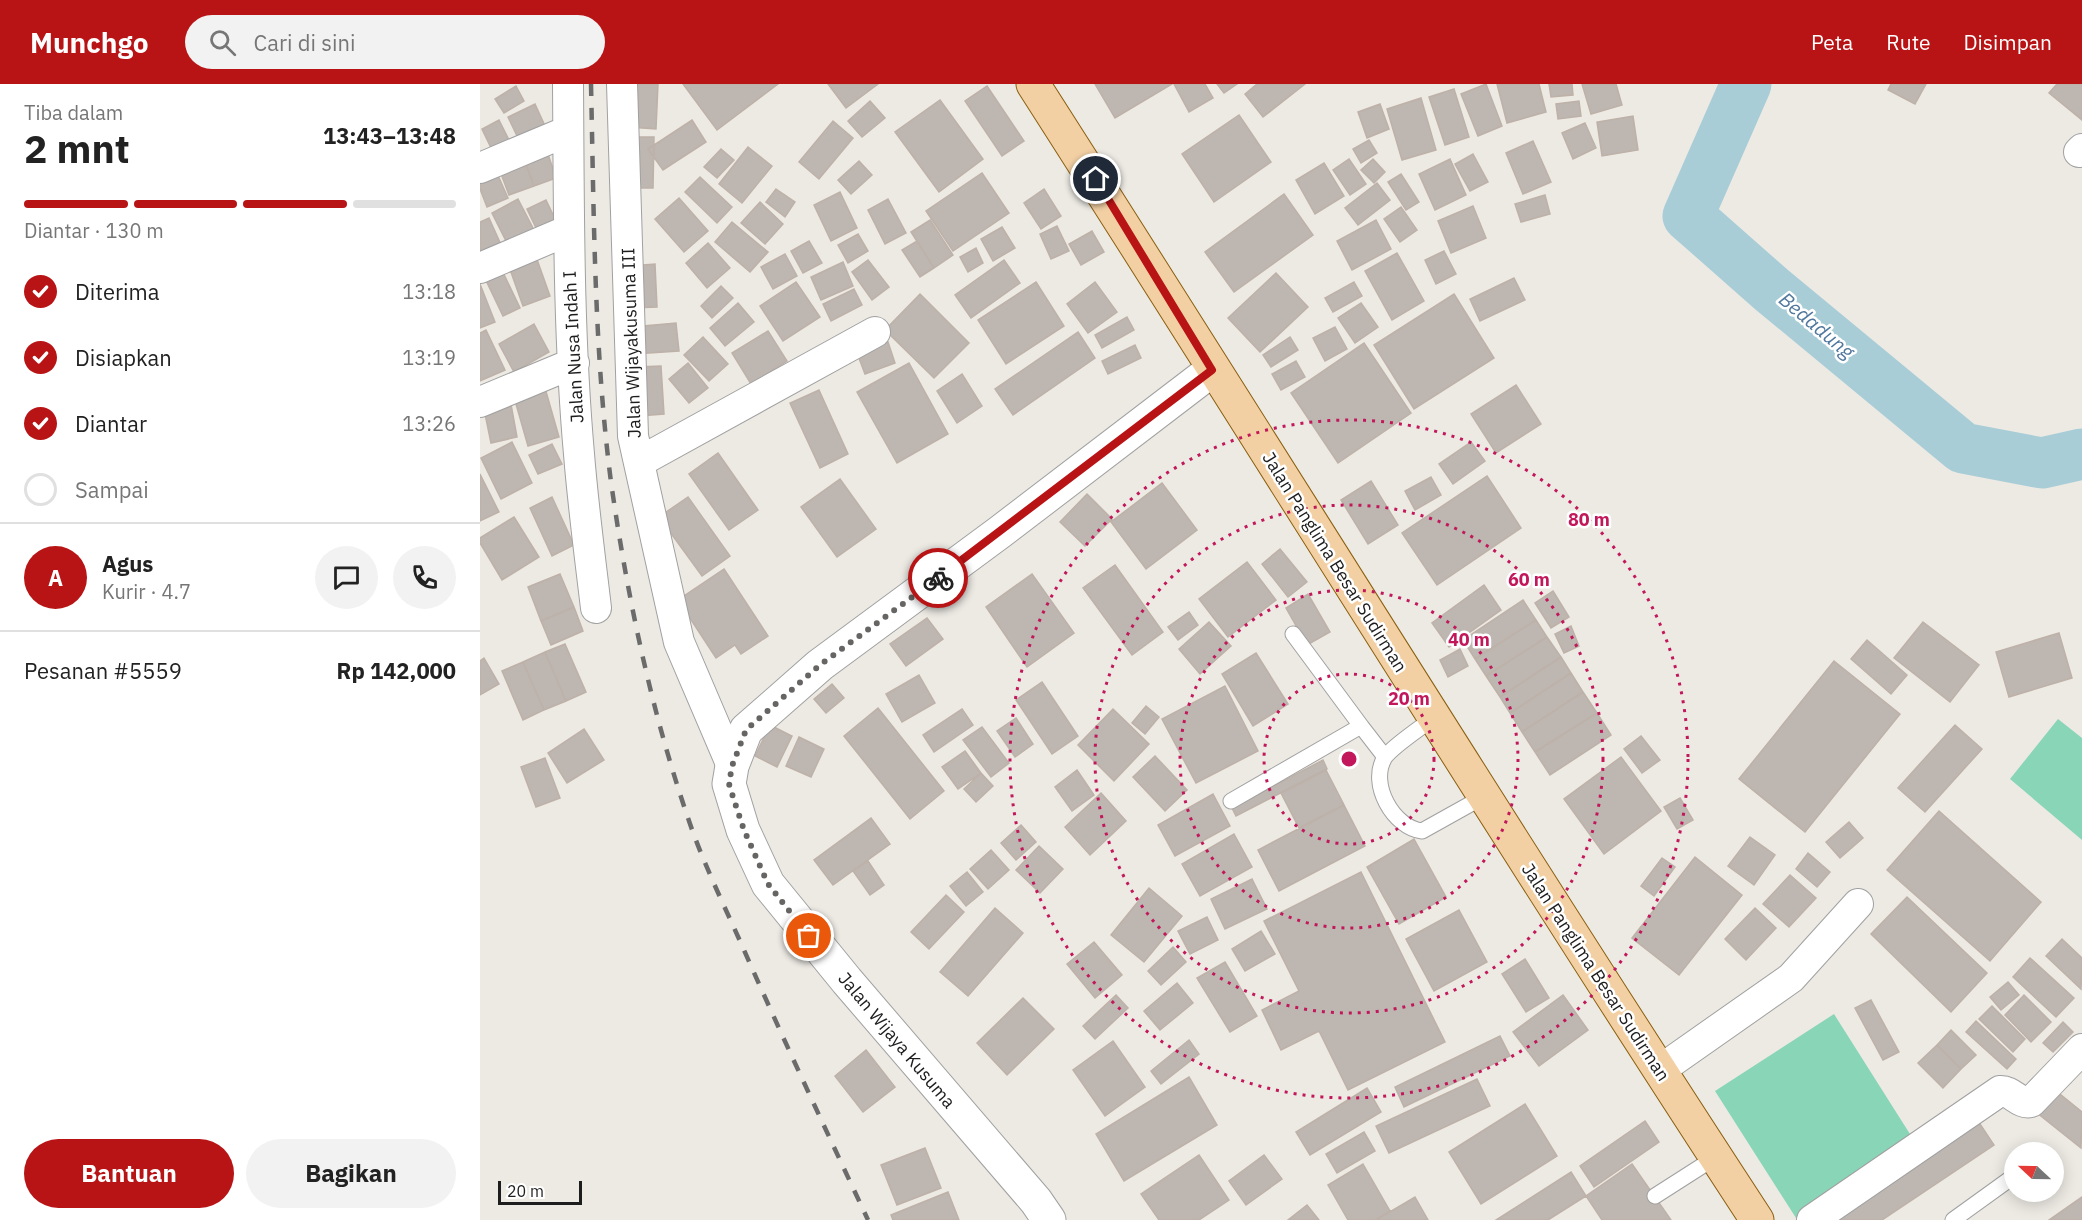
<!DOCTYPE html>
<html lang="id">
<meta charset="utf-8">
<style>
:root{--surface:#fff;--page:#f2f2f2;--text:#222;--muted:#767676;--line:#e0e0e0;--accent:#b81315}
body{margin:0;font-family:"IBM Plex Sans",sans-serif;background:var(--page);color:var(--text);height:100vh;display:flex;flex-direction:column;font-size:22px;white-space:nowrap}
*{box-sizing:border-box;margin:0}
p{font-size:20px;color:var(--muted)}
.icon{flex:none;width:33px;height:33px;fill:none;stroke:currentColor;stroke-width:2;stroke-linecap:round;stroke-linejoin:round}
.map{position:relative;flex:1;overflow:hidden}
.drawer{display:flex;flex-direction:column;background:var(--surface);width:480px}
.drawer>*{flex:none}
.needle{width:39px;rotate:292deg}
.buttons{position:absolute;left:1524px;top:1058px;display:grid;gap:12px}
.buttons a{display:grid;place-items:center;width:60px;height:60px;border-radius:50%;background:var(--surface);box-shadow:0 3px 15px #0003;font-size:30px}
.scale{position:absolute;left:18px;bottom:15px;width:84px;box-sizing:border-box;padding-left:6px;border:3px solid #1d1d1d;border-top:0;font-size:16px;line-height:21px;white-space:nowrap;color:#1d1d1d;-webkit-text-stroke:4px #fff;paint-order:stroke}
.pin{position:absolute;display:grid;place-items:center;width:51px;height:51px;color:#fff;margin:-26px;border:3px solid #fff;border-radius:50%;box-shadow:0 2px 6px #0007}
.courier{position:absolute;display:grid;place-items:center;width:60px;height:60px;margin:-30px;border:4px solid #b81315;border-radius:50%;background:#fff;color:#222;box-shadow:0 2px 8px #0007}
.head em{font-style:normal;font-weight:700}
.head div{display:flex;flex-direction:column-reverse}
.head{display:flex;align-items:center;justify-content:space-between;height:102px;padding:0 24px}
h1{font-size:39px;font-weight:700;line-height:45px}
.bar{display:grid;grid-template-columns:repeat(4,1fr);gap:9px 6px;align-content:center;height:72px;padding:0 24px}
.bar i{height:8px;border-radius:4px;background:var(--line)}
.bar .on{background:var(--accent)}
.bar p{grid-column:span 4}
.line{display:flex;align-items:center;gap:15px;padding:0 24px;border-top:2px solid var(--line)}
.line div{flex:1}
.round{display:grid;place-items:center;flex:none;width:63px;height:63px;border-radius:32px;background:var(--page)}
ol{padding:0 24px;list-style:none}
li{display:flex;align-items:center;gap:18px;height:66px}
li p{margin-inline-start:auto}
li .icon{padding:6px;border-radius:50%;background:var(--accent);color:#fff;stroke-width:4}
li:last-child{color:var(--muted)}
li i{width:33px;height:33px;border:3px solid var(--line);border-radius:50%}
.cta{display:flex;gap:12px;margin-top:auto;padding:12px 24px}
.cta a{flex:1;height:69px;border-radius:36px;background:var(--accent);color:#fff;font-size:24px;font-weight:700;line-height:69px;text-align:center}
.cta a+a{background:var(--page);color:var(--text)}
header{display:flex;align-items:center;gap:36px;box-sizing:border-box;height:84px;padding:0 30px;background:var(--accent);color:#fff}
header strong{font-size:28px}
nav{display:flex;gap:33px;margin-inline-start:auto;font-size:21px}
.search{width:420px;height:54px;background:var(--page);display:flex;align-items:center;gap:15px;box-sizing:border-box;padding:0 21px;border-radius:33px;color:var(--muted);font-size:22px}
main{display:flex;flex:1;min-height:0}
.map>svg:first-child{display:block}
.pitch{fill:#89d5b7}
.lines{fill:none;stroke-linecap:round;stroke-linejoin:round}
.river{stroke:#a8cdd7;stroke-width:51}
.building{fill:#bdb6b1;stroke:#beb1a8;stroke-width:1.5}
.service-casing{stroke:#a1a1a1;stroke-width:17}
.minor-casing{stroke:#a1a1a1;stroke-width:32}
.tertiary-casing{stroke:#a1a1a1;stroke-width:35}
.primary-casing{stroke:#895f0e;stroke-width:35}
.service{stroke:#fff;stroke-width:15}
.minor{stroke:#fff;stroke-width:30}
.tertiary{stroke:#fff;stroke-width:33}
.primary{stroke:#f3d0a4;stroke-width:33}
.rail{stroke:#6b6b6b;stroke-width:4.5;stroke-dasharray:12 12;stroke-linecap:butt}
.done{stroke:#666563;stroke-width:6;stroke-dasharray:0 10.8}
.route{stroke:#b81315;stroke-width:8}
.ring{fill:none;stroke:#c2185b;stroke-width:3;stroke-dasharray:3 6}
.labels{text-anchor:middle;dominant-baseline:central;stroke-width:5;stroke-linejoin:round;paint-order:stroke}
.street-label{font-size:18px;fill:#1d1d1d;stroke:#fff}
.water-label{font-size:20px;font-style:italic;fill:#50779d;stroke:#fff}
.centre{fill:#c2185b;stroke:#fff;stroke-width:3}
.ring-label{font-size:18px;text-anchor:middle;font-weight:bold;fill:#c2185b;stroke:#fff;stroke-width:5;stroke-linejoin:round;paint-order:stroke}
</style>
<header>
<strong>Munchgo</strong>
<div class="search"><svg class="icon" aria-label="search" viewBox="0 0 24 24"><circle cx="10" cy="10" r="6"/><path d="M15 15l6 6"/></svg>Cari di sini</div>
<nav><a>Peta</a><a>Rute</a><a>Disimpan</a></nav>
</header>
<main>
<section class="drawer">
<div class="head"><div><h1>2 mnt</h1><p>Tiba dalam</p></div><em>13:43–13:48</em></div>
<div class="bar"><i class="on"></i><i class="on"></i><i class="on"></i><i></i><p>Diantar · 130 m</p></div>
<ol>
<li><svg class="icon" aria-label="check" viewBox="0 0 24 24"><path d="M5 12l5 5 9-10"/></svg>Diterima<p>13:18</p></li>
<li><svg class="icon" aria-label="check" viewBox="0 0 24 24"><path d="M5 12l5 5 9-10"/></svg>Disiapkan<p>13:19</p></li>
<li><svg class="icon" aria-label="check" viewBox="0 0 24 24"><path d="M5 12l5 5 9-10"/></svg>Diantar<p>13:26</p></li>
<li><i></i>Sampai</li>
</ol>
<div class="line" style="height:108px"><b class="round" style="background:var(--accent);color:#fff">A</b><div><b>Agus</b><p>Kurir · 4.7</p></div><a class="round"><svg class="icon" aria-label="chat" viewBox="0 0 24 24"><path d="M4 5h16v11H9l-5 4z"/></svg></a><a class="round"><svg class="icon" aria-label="phone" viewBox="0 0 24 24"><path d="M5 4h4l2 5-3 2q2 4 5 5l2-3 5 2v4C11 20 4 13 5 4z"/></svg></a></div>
<div class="line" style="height:78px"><div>Pesanan #5559</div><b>Rp 142,000</b></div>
<div class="cta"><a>Bantuan</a><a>Bagikan</a></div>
</section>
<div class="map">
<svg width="1602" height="1136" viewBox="0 0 1602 1136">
<rect width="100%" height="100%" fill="#edeae4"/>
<path class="pitch" d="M1578,635L1602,654V756L1530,695Z
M1354,930L1435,1058L1316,1134L1235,1007Z"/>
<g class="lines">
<path class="river" d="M1266,0L1208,132L1292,206L1483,364L1562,379L1602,370"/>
</g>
<path class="building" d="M150,0H178L176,45L148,43Z
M203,0H298L237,46Z
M348,0H398L366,24Z
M615,0H692L635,34Z
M694,0H725L733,14L709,28Z
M737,0H757L744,9Z
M777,0H825L783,33L765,10Z
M1006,0L1022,42L998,52L981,10Z
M1017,0H1059L1066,28L1027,39Z
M1069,0H1092L1093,11L1071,13Z
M1102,0H1136L1142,21L1111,30Z
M1411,0H1446L1435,20L1408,6Z
M1577,0H1602V36L1569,9Z
M36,2L44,17L24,29L15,15Z
M507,2L544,57L522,72L485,17Z
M974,5L989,53L965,61L949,13Z
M941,14L956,66L922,76L907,25Z
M460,16L503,75L459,108L415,48Z
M390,17L405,34L382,53L368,37Z
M1099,17L1101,32L1078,35L1076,20Z
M55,20L66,44L39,56L28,33Z
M900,20L909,45L887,54L878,28Z
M759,31L791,78L734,118L702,70Z
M1153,32L1158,66L1122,72L1117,38Z
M19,36L31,60L13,68L2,45Z
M212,36L226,58L183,86L168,65Z
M353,37L373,54L339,95L319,78Z
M1105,39L1116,64L1093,75L1082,49Z
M147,53H174L173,104H147Z
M889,56L897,69L881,79L873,65Z
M1053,57L1071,98L1043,110L1026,69Z
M65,61L76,94L54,102L42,70Z
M268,63L292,82L262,119L239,100Z
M241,65L254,76L237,94L224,83Z
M42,70L54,102L29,111L17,79Z
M993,70L1008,98L990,107L975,80Z
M869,75L886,100L870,111L853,86Z
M893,75L905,88L894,99L881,86Z
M970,75L986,111L955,126L939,90Z
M379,77L392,91L371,110L358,96Z
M844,79L864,112L835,130L816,96Z
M13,80L28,114L7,123L0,105V86Z
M502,89L529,129L473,167L446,127Z
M921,90L939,118L926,126L908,98Z
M220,93L252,123L237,139L205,108Z
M897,99L910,116L878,141L865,124Z
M296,105L315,118L305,133L286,118Z
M564,105L581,132L561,145L544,119Z
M360,108L377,144L351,157L334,121Z
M804,110L833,151L754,208L725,168Z
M1065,111L1070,130L1041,138L1035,120Z
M199,114L228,147L204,168L175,135Z
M38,115L55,148L28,161L12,129Z
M408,115L426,149L405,160L388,126Z
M66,116L77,139L58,148L47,125Z
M280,118L303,140L285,160L261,139Z
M993,122L1006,154L971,169L958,137Z
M921,123L937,146L920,158L904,135Z
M9,134L23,165L0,175V138Z
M450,136L473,171L454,184L431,148Z
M896,136L911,165L872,186L857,157Z
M252,138L288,168L270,188L235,158Z
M577,142L589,167L571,175L560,150Z
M522,143L535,164L513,177L501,155Z
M612,147L624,168L601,181L589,160Z
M378,150L388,167L368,179L358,161Z
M329,157L342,179L323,189L311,167Z
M437,157L454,184L440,193L422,166Z
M228,159L250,184L227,204L206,179Z
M496,164L503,179L488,188L480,173Z
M54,167L70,212L43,222L27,177Z
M964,167L976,190L956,200L945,176Z
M917,169L944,217L912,236L885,187Z
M305,170L317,192L293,205L281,183Z
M388,176L409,203L392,216L372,188Z
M524,176L540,199L491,234L475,211Z
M363,178L373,202L341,216L331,193Z
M19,180L40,224L23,232L2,188Z
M175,180L177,223L152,224L150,182Z
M796,189L828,223L780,268L748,234Z
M1034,194L1045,216L1000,237L990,215Z
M316,198L340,233L303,257L280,222Z
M556,198L584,242L526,280L498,236Z
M615,198L637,228L608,249L587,220Z
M874,198L882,212L853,228L845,214Z
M0,200L15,238L0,244Z
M241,202L253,214L232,234L221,222Z
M374,205L382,221L351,237L343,220Z
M440,210L489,259L454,294L405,246Z
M974,210L1014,274L934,325L894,261Z
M258,219L274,238L245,262L230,244Z
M881,219L898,243L875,259L858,234Z
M647,233L654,246L622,264L615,251Z
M196,239L199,267L154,270L152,243Z
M54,240L69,268L34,288L19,260Z
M855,243L867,265L845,277L833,254Z
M6,246L25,286L0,297V249Z
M288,247L307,277L271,300L252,269Z
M598,248L615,274L533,331L515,305Z
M223,253L248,280L229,297L204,271Z
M810,253L818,266L791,283L783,271Z
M408,258L415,279L385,290L377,269Z
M884,259L931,329L858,379L811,309Z
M655,261L661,274L628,290L622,277Z
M816,277L825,293L801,306L792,290Z
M208,279L228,304L209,319L189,295Z
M429,279L468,350L417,379L377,308Z
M181,282L184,330L159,332L156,283Z
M482,290L502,322L477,339L457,307Z
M63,297L79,353L48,362L32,306Z
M1036,301L1061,340L1016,369L991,330Z
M339,306L368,370L340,384L310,319Z
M30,315L37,353L11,359L3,320Z
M32,358L52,399L21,415L1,374Z
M991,358L1005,377L973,400L959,380Z
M72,360L82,380L58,390L49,371Z
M238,369L278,426L249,446L209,390Z
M0,390L19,428L0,437Z
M1007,392L1041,444L957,501L922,449Z
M951,393L961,411L935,426L925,407Z
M360,395L396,445L357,473L321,423Z
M891,397L918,441L888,460L861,416Z
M682,399L717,446L666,485L631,438Z
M607,410L632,435L605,462L580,438Z
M72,413L94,461L72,472L50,424Z
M208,413L250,472L222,492L179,433Z
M34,433L59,473L22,496L0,459V454Z
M800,465L827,498L808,513L782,480Z
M767,478L796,516L748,553L719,515Z
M635,481L683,548L652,571L603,504Z
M244,485L288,552L261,570L255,561L236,574L198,516Z
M80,490L94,523L61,537L48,503Z
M552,490L594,549L547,583L506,523Z
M1004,501L1021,526L969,563L952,539Z
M1073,507L1089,533L1071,544L1055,519Z
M828,510L850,548L827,561L806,524Z
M1043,516L1056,536L995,575L983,556Z
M94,523L103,547L71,561L61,537Z
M709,528L718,541L698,556L688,543Z
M447,534L463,555L426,582L410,560Z
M1056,536L1067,553L1006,592L995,575Z
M729,538L751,562L720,590L699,565Z
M1443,538L1499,581L1470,618L1414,574Z
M1091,542L1099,562L1084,569L1075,550Z
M1579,549L1592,594L1529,613L1516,568Z
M1067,553L1081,573L1020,613L1006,592Z
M1387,556L1427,591L1411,610L1371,575Z
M85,560L106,608L86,617L65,568Z
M980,565L988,582L968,593L960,576Z
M65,568L86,617L64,626L43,578Z
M776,569L808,620L773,642L742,590Z
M1081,573L1091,589L1030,629L1020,613Z
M4,574L19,600L0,611V577Z
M1354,577L1420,630L1325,748L1259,695Z
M43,578L64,626L43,636L22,587Z
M1091,589L1103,608L1042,648L1030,629Z
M439,591L455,619L422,638L406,610Z
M562,598L598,652L572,670L536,616Z
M352,600L364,614L346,629L334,615Z
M745,602L778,667L716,699L682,635Z
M1103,608L1117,629L1055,668L1042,648Z
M666,622L679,633L665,650L652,639Z
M398,624L464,707L430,735L364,652Z
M482,625L493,641L454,668L443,651Z
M633,625L669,660L634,697L598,661Z
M1117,629L1131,651L1070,691L1055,668Z
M536,634L553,660L535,673L517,647Z
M290,641L312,652L297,683L275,672Z
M1475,641L1502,665L1445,728L1418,704Z
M502,643L529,679L511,693L483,656Z
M104,645L124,676L87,699L68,669Z
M1161,652L1180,676L1162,689L1144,665Z
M319,653L344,665L331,693L306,682Z
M485,667L501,689L478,705L462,683Z
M675,672L707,706L685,727L653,693Z
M1141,673L1181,727L1124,770L1084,715Z
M65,674L80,714L56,723L41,683Z
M843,676L847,685L756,732L752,724Z
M597,686L614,711L592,727L575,703Z
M846,686L864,721L819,744L801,709Z
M501,689L513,702L496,718L484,705Z
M621,709L646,737L610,771L585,743Z
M733,710L750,742L695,772L678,741Z
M1200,714L1213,736L1197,745L1184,723Z
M864,721L885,762L799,807L778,766Z
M1459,727L1561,818L1510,877L1407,786Z
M391,734L410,760L353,801L334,776Z
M1369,738L1383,754L1360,774L1346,758Z
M541,741L556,758L536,776L521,759Z
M754,750L772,783L720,812L702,780Z
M1270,753L1295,771L1274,801L1248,782Z
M934,755L966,813L919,840L887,783Z
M559,762L583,785L560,809L536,786Z
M511,766L529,786L508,805L490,785Z
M1328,769L1350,788L1337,803L1316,785Z
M1215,773L1262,811L1199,891L1152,854Z
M1182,774L1195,783L1174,812L1161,802Z
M388,777L404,801L390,811L373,787Z
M487,788L503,808L486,822L470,802Z
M881,788L965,958L868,1006L839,947L801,966L782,926L819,907L784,837Z
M1310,791L1336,814L1309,843L1283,820Z
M772,795L787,825L745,845L731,815Z
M669,804L702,832L664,878L631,851Z
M466,811L484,828L449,865L431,848Z
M1427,813L1507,889L1471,928L1391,850Z
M515,824L543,849L488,912L460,888Z
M1275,824L1296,844L1266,876L1245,855Z
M979,826L1007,878L954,907L926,855Z
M727,833L738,856L710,870L698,847Z
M781,847L795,870L765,887L752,865Z
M1582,855L1602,874L1601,905L1566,872Z
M614,858L642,891L615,914L587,880Z
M693,863L706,878L681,901L668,887Z
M1550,874L1594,914L1576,933L1533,893Z
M1045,875L1069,914L1046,928L1022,890Z
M745,878L777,932L750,948L717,894Z
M1528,898L1539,911L1521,926L1510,913Z
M697,899L713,919L680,946L664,927Z
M636,911L648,924L615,955L603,942Z
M1083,911L1108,946L1059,982L1033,948Z
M1544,911L1571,938L1551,958L1525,931Z
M543,914L574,945L527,991L497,959Z
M1391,916L1419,968L1403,976L1375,924Z
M1512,922L1545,955L1533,968L1499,935Z
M1496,937L1536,975L1527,985L1486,948Z
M1583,938L1593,948L1573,968L1563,959Z
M1471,946L1496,971L1481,985L1457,961Z
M1020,952L1030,972L924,1023L915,1003Z
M709,956L719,970L681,1000L671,987Z
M633,957L665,1003L625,1032L593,986Z
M1457,961L1481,985L1463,1004L1438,979Z
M386,966L415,1003L383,1028L355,992Z
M709,993L737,1041L644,1097L616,1050Z
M997,995L1010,1022L909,1069L896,1042Z
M887,1004L901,1028L830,1071L816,1048Z
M1575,1006L1602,1028L1601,1064L1557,1029Z
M1045,1020L1077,1072L1001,1120L969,1068Z
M1494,1031L1514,1061L1402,1136H1340Z
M1165,1037L1179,1058L1114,1103L1100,1082Z
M884,1048L895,1067L857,1089L846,1070Z
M445,1064L461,1104L417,1121L401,1081Z
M719,1071L749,1116L719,1136H679L661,1110Z
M784,1071L802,1095L766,1121L749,1097Z
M883,1080L910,1127L896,1136H868L848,1101Z
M1152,1080L1191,1136H1122L1106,1112Z
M1091,1088L1106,1112L1068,1136H1016Z
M468,1108L479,1136H413L411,1131Z
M935,1113L948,1136H896Z
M1602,1113V1136H1569Z
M827,1121L839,1136H808Z"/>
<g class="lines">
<g class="service-casing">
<path id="service" d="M953,634C941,644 914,661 905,673C888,700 914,744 942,747L1003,713
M881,642L905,673
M751,717L881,642L813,550
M1175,1112L1236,1073
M1473,1136L1534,1092"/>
</g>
<g class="minor-casing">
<path id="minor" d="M88,0C89,123 88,247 99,370C103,421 110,473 116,524
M142,0L153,352L199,558L252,682
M1599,68L1602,65
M0,84L88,47
M0,184L89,146
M0,318L94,279
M159,378L395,248
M1180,986L1311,894L1378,820
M1332,1136L1520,1007C1532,1006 1539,1021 1551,1018L1602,965"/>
</g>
<g class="tertiary-casing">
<path id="tertiary" d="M569,1136L556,1117L367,897L288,800L263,746L249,700L252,682L266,646L340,581L520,448L732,286"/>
</g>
<g class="primary-casing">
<path id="primary" d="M553,0C795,378 1031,760 1277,1136"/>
</g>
<use href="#service" class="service"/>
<use href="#minor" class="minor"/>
<use href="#tertiary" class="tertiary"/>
<use href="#primary" class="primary"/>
<path class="rail" d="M111,0C114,132 114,267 131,398C147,511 171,626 208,734C223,779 245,823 264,866C304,957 346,1046 388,1136"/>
</g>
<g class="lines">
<path class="done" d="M329,852L288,800L264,746L254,716L249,700L252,682L266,646L340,581L458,494"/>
<path class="route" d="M458,494L732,286L616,95"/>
</g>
<g class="ring">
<circle cx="869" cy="675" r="85"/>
<circle cx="869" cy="675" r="169"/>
<circle cx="869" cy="675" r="254"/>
<circle cx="869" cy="675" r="339"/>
</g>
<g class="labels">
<g class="street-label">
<text transform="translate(151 259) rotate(-92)">Jalan Wijayakusuma III</text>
<text transform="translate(93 263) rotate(-93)">Jalan Nusa Indah I</text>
<text transform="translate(855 478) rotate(58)">Jalan Panglima Besar Sudirman</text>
<text transform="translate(1116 888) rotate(57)">Jalan Panglima Besar Sudirman</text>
<text transform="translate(417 956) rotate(50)">Jalan Wijaya Kusuma</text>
</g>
<g class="water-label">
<text transform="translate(1337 241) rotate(40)">Bedadung</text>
</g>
</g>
<circle cx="869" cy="675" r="9" class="centre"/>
<g class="ring-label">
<text x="1109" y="442">80 m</text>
<text x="1049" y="502">60 m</text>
<text x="989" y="562">40 m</text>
<text x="929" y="621">20 m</text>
</g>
</svg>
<div class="buttons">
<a><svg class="needle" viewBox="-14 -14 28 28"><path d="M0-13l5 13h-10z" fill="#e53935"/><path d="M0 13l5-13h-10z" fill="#767676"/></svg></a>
</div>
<div class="scale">20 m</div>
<div class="pin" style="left:329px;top:852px;background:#ea580c"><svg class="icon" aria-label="bag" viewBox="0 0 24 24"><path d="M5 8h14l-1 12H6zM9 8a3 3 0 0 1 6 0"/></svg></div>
<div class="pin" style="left:616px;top:95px;background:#1f2937"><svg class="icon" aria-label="home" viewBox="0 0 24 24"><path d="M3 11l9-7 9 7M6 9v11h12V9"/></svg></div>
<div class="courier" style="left:458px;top:494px"><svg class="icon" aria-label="bike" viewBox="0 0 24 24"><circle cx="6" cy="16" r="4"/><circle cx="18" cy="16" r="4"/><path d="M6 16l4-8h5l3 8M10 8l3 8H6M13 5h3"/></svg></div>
</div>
</main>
